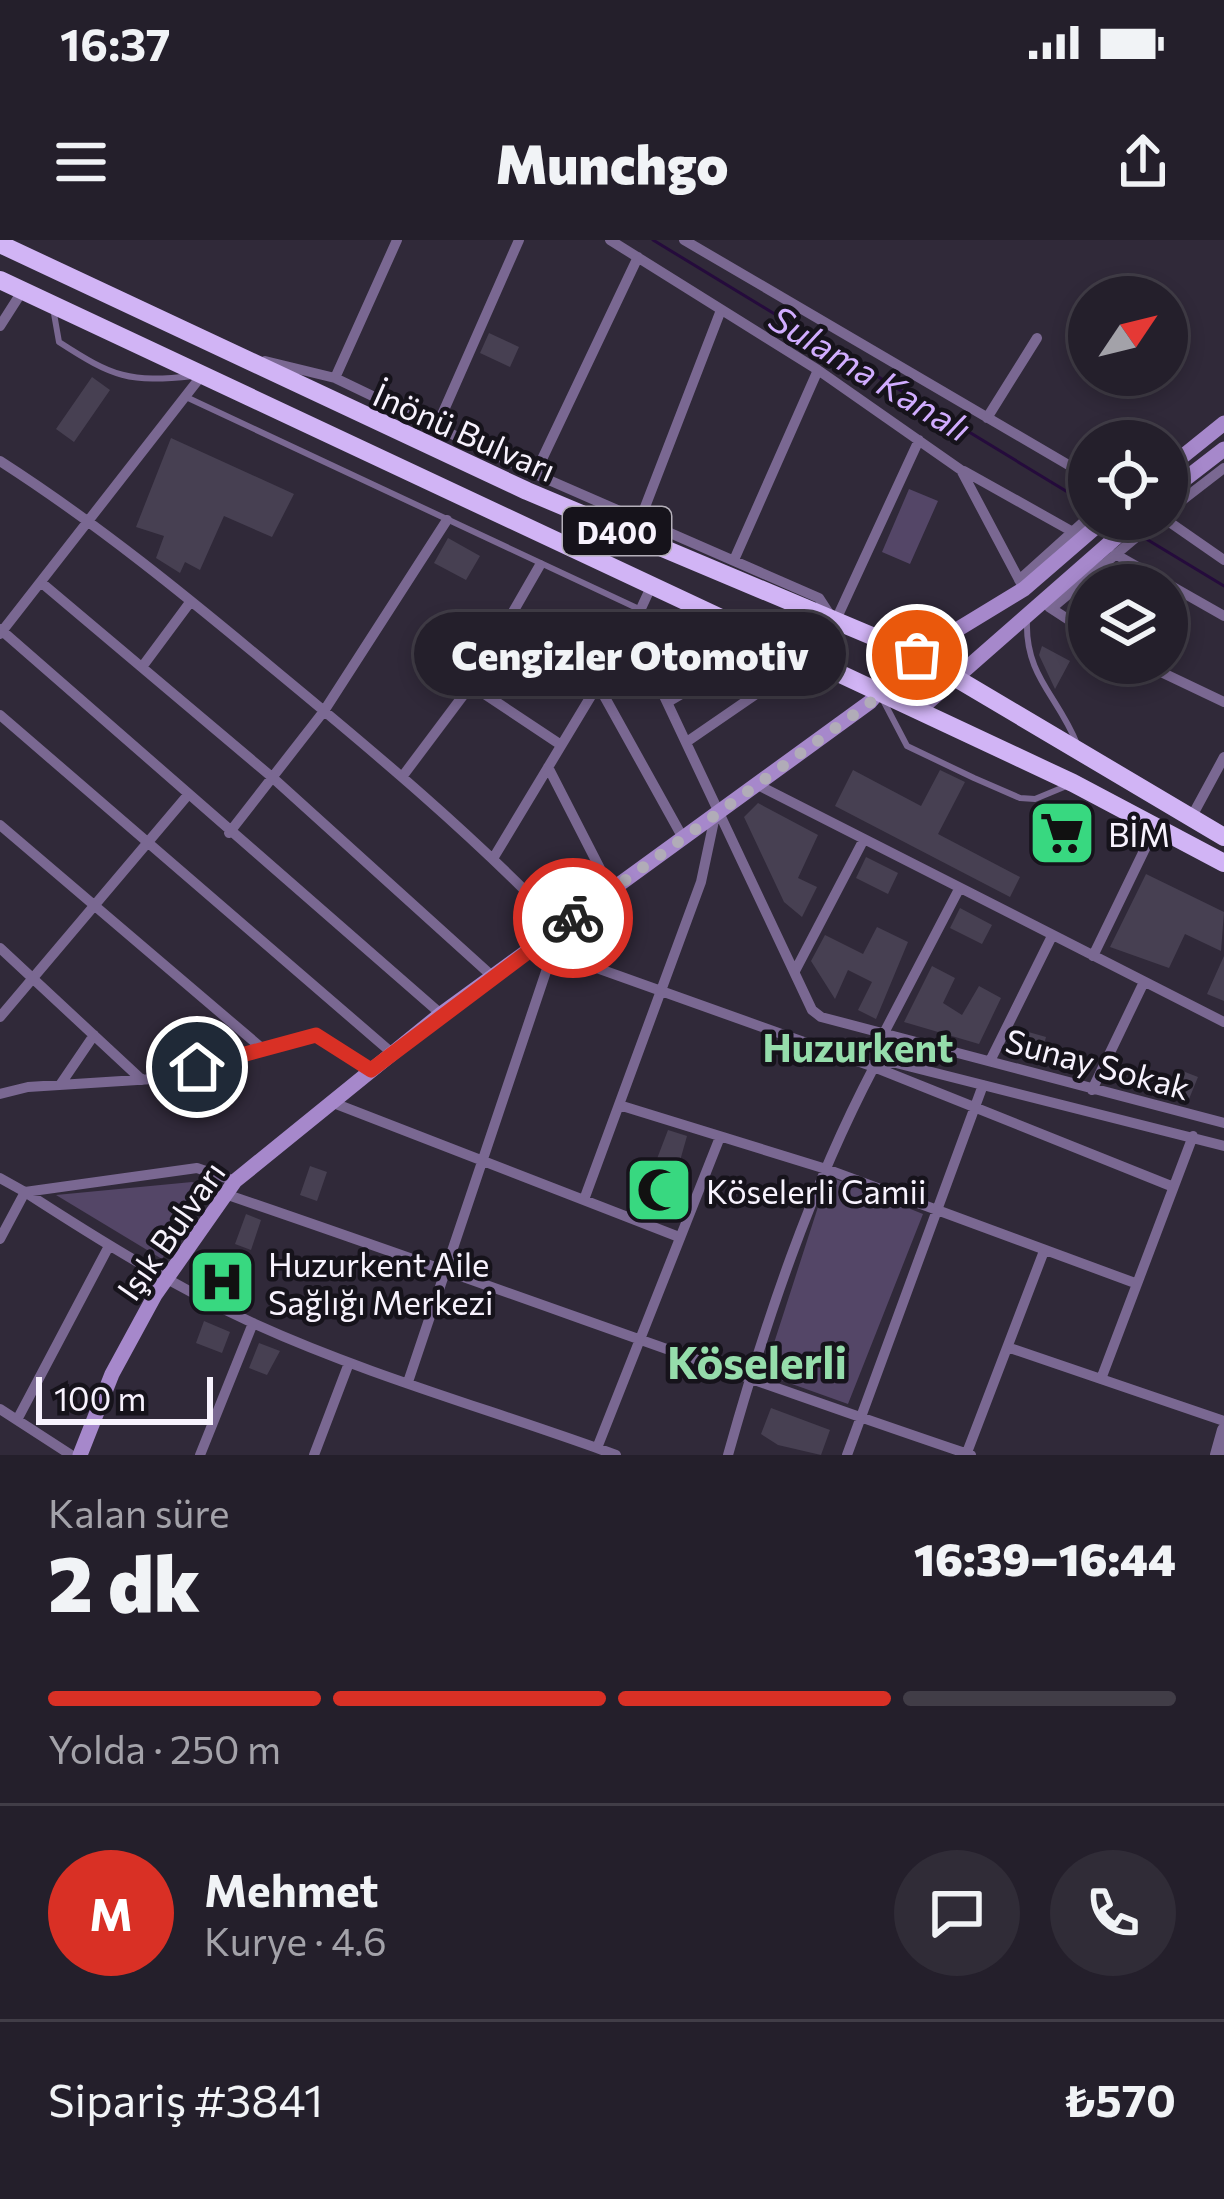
<!DOCTYPE html>
<html lang="tr">
<meta charset="utf-8">
<style>
:root{--surface:#241f2b;--page:#302c37;--text:#f1f3f6;--muted:#a3a2a9;--line:#413d47;--accent:#d93025}
body{margin:0;font-family:Commissioner,sans-serif;background:var(--page);color:var(--text);height:100vh;display:flex;flex-direction:column;font-size:45px;white-space:nowrap}
*{box-sizing:border-box;margin:0}
p{font-size:39px;color:var(--muted)}
.icon{flex:none;width:66px;height:66px;fill:none;stroke:currentColor;stroke-width:2;stroke-linecap:round;stroke-linejoin:round}
.map{position:relative;height:1215px;overflow:hidden}
.details{display:flex;flex-direction:column;background:var(--surface);flex:1}
.details>*{flex:none}
.needle{width:78px;rotate:55deg}
.fabs{position:absolute;left:1068px;top:36px;display:grid;gap:24px}
.fabs a{display:grid;place-items:center;width:120px;height:120px;border-radius:50%;background:var(--surface);box-shadow:0 6px 18px #0003,0 0 0 3px var(--line);font-size:60px}
.scale{position:absolute;left:36px;bottom:30px;width:177px;box-sizing:border-box;padding-left:12px;border:6px solid #f7f2fd;border-top:0;font-size:33px;line-height:42px;white-space:nowrap;color:#f7f2fd;-webkit-text-stroke:9px #16131b;paint-order:stroke}
.pin{position:absolute;display:grid;place-items:center;width:102px;height:102px;color:#fff;margin:-51px;border:6px solid #fff;border-radius:50%;box-shadow:0 3px 12px #0007}
.courier{position:absolute;display:grid;place-items:center;width:120px;height:120px;margin:-60px;border:9px solid #d93025;border-radius:50%;background:#fff;color:#222;box-shadow:0 3px 15px #0007}
.bubble{position:absolute;height:84px;border-radius:42px;background:var(--surface);box-shadow:0 6px 18px #0003,0 0 0 3px var(--line);font-size:39px;font-weight:800;line-height:84px;text-align:center}
.head em{font-style:normal;font-weight:800}
.head div{display:flex;flex-direction:column-reverse}
.head{display:flex;align-items:center;justify-content:space-between;height:204px;padding:0 48px}
h1{font-size:78px;font-weight:800;line-height:90px}
.bar{display:grid;grid-template-columns:repeat(4,1fr);gap:18px 12px;align-content:center;height:144px;padding:0 48px}
.bar i{height:15px;border-radius:9px;background:var(--line)}
.bar .active{background:var(--accent)}
.bar p{grid-column:span 4}
.line{display:flex;align-items:center;gap:30px;padding:0 48px;border-top:3px solid var(--line)}
.line div{flex:1}
.round{display:grid;place-items:center;flex:none;width:126px;height:126px;border-radius:63px;background:var(--page)}
.status{display:flex;justify-content:space-between;align-items:center;height:84px;padding:0 60px;background:var(--surface);direction:ltr}
.status svg{height:33px;fill:currentColor}
header{display:flex;justify-content:space-between;align-items:center;height:156px;padding:0 48px;background:var(--surface);font-size:54px;font-weight:800}
.map>svg:first-child{display:block}
.green{fill:#544667}
.lines{fill:none;stroke-linecap:round;stroke-linejoin:round}
.stream{stroke:#250b3c;stroke-width:3}
.building{fill:#474052}
.service{stroke:#7a6892;stroke-width:6}
.minor{stroke:#7a6892;stroke-width:10}
.tertiary{stroke:#7a6892;stroke-width:14}
.secondary{stroke:#a688cb;stroke-width:15}
.trunk{stroke:#d1b4f5;stroke-width:18}
.done{stroke:#b1acb8;stroke-width:12;stroke-dasharray:0 21.6}
.route{stroke:#d93025;stroke-width:15}
.labels{text-anchor:middle;dominant-baseline:central;stroke-width:9;stroke-linejoin:round;paint-order:stroke}
.shield{fill:#16131b;stroke:#b4afb9;stroke-width:3}
.shield-label{font-size:30px;font-weight:bold;fill:#f7f2fd}
.street-label{font-size:33px;fill:#f7f2fd;stroke:#16131b}
.poi-label{font-size:33px;fill:#f7f2fd;stroke:#16131b;text-anchor:start}
.water-label{font-size:36px;font-style:italic;fill:#d1adff;stroke:#16131b}
.quarter-label{font-size:39px;font-weight:bold;fill:#95ddab;stroke:#16131b}
.district-label{font-size:45px;font-weight:bold;fill:#95ddab;stroke:#16131b}
</style>
<div class="status"><b>16:37</b><svg viewBox="0 0 49 12"><path d="M0 12V9h3v3zM5 12V6h3v6zM10 12V3h3v9zM15 12V0h3v12zM26 1h20v11H26zM47 4h2v5h-2z"/></svg></div>
<header><svg class="icon" aria-label="menu" viewBox="0 0 24 24"><path d="M4 6h16M4 12h16M4 18h16"/></svg>Munchgo<svg class="icon" aria-label="share" viewBox="0 0 24 24"><path d="M12 15V3M7 8l5-5 5 5M5 13v7h14v-7"/></svg></header>
<div class="map">
<svg width="1224" height="1215" viewBox="0 0 1224 1215">
<rect width="100%" height="100%" fill="#302939"/>
<path class="green" d="M909,249L938,261L910,324L882,312Z
M828,936L923,974L848,1164L764,1134Z
M192,942L207,947L162,1019L56,955Z"/>
<g class="lines">
<path class="stream" d="M653,0L1089,265
M1143,297L1224,346"/>
</g>
<path class="building" d="M489,93L519,107L510,127L480,113Z
M92,137L110,150L74,202L56,189Z
M171,198L294,254L272,297L224,276L200,330L185,322L180,333L156,318L164,296L136,287Z
M448,298L480,316L466,340L434,323Z
M1042,406L1070,421L1055,449L1039,415Z
M853,530L921,566L940,530L965,542L938,594L1020,637L1010,657L835,566Z
M758,563L818,595L798,638L817,647L802,677L784,662L744,577Z
M866,617L898,633L888,654L856,638Z
M1146,634L1224,672L1221,711L1185,694L1169,728L1110,707Z
M960,668L992,685L982,704L950,688Z
M877,687L908,702L876,779L858,770L872,742L848,730L835,759L811,721L825,695L863,714Z
M1224,716V761L1207,754Z
M932,726L955,738L943,763L962,775L979,746L1001,758L979,804L904,782Z
M1018,789L1046,797L1039,822L1011,814Z
M1180,830L1198,837L1189,859L1168,852Z
M668,890L687,896L667,967L642,958Z
M310,926L327,932L317,961L300,955Z
M246,974L261,980L251,1010L235,1004Z
M215,1023L245,1034L238,1053L208,1042Z
M204,1081L230,1092L222,1113L196,1103Z
M259,1103L280,1111L267,1135L249,1128Z
M771,1168L830,1190L821,1215L778,1205L761,1194Z"/>
<g class="lines">
<path class="service" d="M53,68L59,102C113,137 129,143 193,136
M186,157L639,369
M1027,381C1025,436 1058,456 1077,504
M884,462L907,506L974,538L1020,558L1035,559L1064,547"/>
<path class="minor" d="M610,0L818,130L961,230L1024,349
M684,0L1089,237
M0,86L23,50
M265,121L335,138L535,234L819,358L830,375
M335,138L397,0
M987,178L1037,98
M437,186L519,0
M0,221C98,284 186,356 276,431C374,512 472,594 561,687L408,1142
M964,231L1073,292
M535,234L638,17
M1167,272L1224,228
M1165,279L1224,320
M640,280L721,70
M1115,314L1224,376
M734,320L818,130
M1019,340L1089,277
M43,344L273,538L492,736
M1049,367L1089,393
M1052,368L1158,279
M835,382L919,200
M632,388L812,770L821,777L1224,883
M0,389L441,774
M0,394L202,135
M1142,423L1224,462
M142,427L191,361
M471,445L561,505
M598,445L683,598
M668,462L733,424L762,399
M0,475L392,813
M688,501L781,437L801,415
M548,527L611,650
M402,537L471,445L540,325
M758,545L1224,782
M1191,578L1224,517
M0,585L264,810
M229,593L324,471L447,280
M494,617L632,388L650,349
M0,708L142,840
M552,712L874,827L1171,946
M1093,716L1156,586
M795,731L863,601
M0,777L187,556
M884,793L958,651
M990,821L1052,696
M60,845L94,795
M1092,850L1143,744
M0,854L28,847L153,839L315,795L371,830
M331,862L679,997
M619,865L826,929L1135,1043
M0,938L25,952L197,928L235,941
M225,954C475,1039 722,1131 971,1215
M585,957L701,642L715,576
M0,999L25,952C99,1000 175,1047 255,1084C372,1137 496,1171 616,1215
M1010,1108L1224,1181
M1101,1139L1193,896
M0,1169L71,1215
M17,1180L109,1006
M597,1208L720,897
M200,1215L253,1083
M314,1215L349,1123
M728,1215C765,1083 810,949 874,827L892,822L1224,906
M847,1215L983,845
M966,1215L1044,1011"/>
<path class="tertiary" d="M1217,1215L1224,1190"/>
<path class="secondary" d="M1167,229L1224,183
M1167,253L1224,209
M918,471L1137,279
M80,1215L112,1134L155,1055L235,941L441,774L870,462L904,422L1024,349L1105,279"/>
<path class="trunk" d="M0,4L527,251L917,415L1224,597
M0,40L1073,543L1224,623"/>
</g>
<g class="lines">
<path class="done" d="M573,678L870,463L917,415"/>
<path class="route" d="M197,827L316,795L371,830L573,678"/>
</g>
<defs>
<g id="supermarket-square" transform="scale(3.45)"><rect x="-9" y="-9" width="18" height="18" rx="4" fill="#38d880" stroke="#16131b"/><path d="M-6-5.5h2.5l.6 2H6L4.5 2H-2.5L-4.4-4H-6ZM-1.5 3.2a1.3 1.3 0 1 0 .1 0ZM3 3.2a1.3 1.3 0 1 0 .1 0Z" fill="#111"/></g>
<g id="mosque-square" transform="scale(3.45)"><rect x="-9" y="-9" width="18" height="18" rx="4" fill="#38d880" stroke="#16131b"/><path d="M3.5-4.9A6 6 0 1 0 3.5 4.9A5 5 0 1 1 3.5-4.9Z" fill="#111"/></g>
<g id="hospital-square" transform="scale(3.45)"><rect x="-9" y="-9" width="18" height="18" rx="4" fill="#38d880" stroke="#16131b"/><path d="M-5-5h3v3.5h4V-5h3V5h-3V1.5h-4V5h-3Z" fill="#111"/></g>
</defs>
<g fill-rule="evenodd">
<use href="#supermarket-square" x="1062" y="593"/>
<use href="#mosque-square" x="659" y="950"/>
<use href="#hospital-square" x="222" y="1042"/>
</g>
<g class="labels">
<rect class="shield" x="563" y="267" width="108" height="48" rx="9"/>
<g class="shield-label">
<text x="617" y="291">D400</text>
</g>
<g class="street-label">
<text transform="translate(465 191) rotate(24)">İnönü Bulvarı</text>
<text transform="translate(1098 823) rotate(15)">Sunay Sokak</text>
<text transform="translate(170 990) rotate(-55)">Işık Bulvarı</text>
</g>
<g class="poi-label">
<text x="1108" y="593">BİM</text>
<text x="706" y="950">Köselerli Camii</text>
<text x="268" y="1023">Huzurkent Aile<tspan x="268" dy="38">Sağlığı Merkezi</tspan></text>
</g>
<g class="water-label">
<text transform="translate(871 132) rotate(31)">Sulama Kanalı</text>
</g>
<g class="quarter-label">
<text x="858" y="806">Huzurkent</text>
</g>
<g class="district-label">
<text x="757" y="1120">Köselerli</text>
</g>
</g>
</svg>
<div class="fabs">
<a><svg class="needle" viewBox="-14 -14 28 28"><path d="M0-13l5 13h-10z" fill="#e53935"/><path d="M0 13l5-13h-10z" fill="#a3a2a9"/></svg></a>
<a><svg class="icon" aria-label="locate" viewBox="0 0 24 24"><circle cx="12" cy="12" r="6"/><path d="M12 2v4M12 18v4M2 12h4M18 12h4"/></svg></a>
<a><svg class="icon" aria-label="layers" viewBox="0 0 24 24"><path d="M12 4l9 5-9 5-9-5zM3 14l9 5 9-5"/></svg></a>
</div>
<div class="scale">100 m</div>
<div class="pin" style="left:917px;top:415px;background:#ea580c"><svg class="icon" aria-label="bag" viewBox="0 0 24 24"><path d="M5 8h14l-1 12H6zM9 8a3 3 0 0 1 6 0"/></svg></div>
<div class="pin" style="left:197px;top:827px;background:#1f2937"><svg class="icon" aria-label="home" viewBox="0 0 24 24"><path d="M3 11l9-7 9 7M6 9v11h12V9"/></svg></div>
<div class="courier" style="left:573px;top:678px"><svg class="icon" aria-label="bike" viewBox="0 0 24 24"><circle cx="6" cy="16" r="4"/><circle cx="18" cy="16" r="4"/><path d="M6 16l4-8h5l3 8M10 8l3 8H6M13 5h3"/></svg></div>
<div class="bubble" style="left:414px;top:372px;width:432px">Cengizler Otomotiv</div>
</div>
<section class="details">
<div class="head"><div><h1>2 dk</h1><p>Kalan süre</p></div><em>16:39–16:44</em></div>
<div class="bar"><i class="active"></i><i class="active"></i><i class="active"></i><i></i><p>Yolda · 250 m</p></div>
<div class="line" style="height:216px"><b class="round" style="background:var(--accent);color:#fff">M</b><div><b>Mehmet</b><p>Kurye · 4.6</p></div><a class="round"><svg class="icon" aria-label="chat" viewBox="0 0 24 24"><path d="M4 5h16v11H9l-5 4z"/></svg></a><a class="round"><svg class="icon" aria-label="phone" viewBox="0 0 24 24"><path d="M5 4h4l2 5-3 2q2 4 5 5l2-3 5 2v4C11 20 4 13 5 4z"/></svg></a></div>
<div class="line" style="height:156px"><div>Sipariş #3841</div><b>₺570</b></div>
</section>
